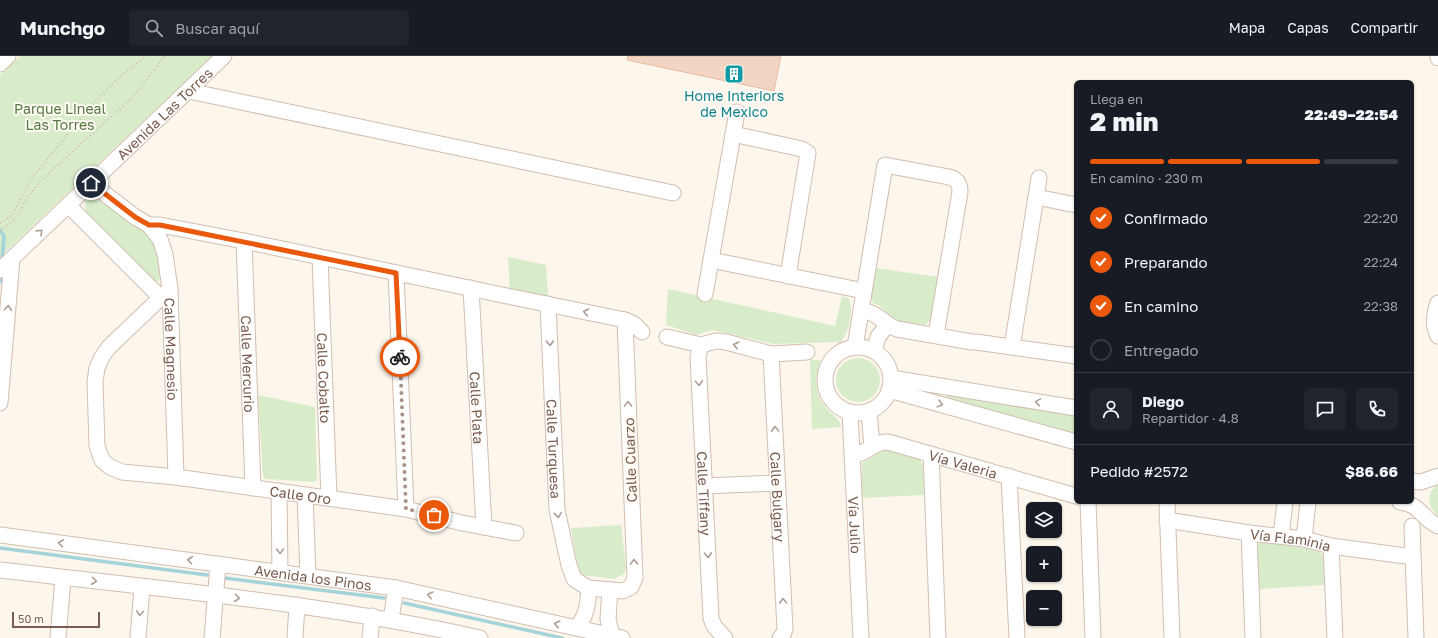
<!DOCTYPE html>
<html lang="es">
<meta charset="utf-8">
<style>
:root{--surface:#171b24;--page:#20242c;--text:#f1f3f6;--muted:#9ea1a6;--line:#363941;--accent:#ea580c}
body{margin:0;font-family:"Golos Text",sans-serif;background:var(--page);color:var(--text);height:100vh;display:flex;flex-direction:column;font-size:15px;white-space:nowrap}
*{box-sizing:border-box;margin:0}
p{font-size:13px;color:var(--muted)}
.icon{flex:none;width:22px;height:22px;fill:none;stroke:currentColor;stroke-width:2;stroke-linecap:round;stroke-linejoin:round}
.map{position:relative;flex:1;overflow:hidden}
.drawer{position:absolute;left:1074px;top:24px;width:340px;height:424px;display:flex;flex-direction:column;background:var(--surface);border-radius:6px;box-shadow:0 1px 3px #0004}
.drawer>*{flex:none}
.controls{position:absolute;left:1026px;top:446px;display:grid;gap:8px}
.controls a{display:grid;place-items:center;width:36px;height:36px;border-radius:6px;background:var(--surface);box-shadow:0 1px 3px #0004;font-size:20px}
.scale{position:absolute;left:12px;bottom:10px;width:88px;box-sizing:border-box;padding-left:4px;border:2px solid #7a5c4d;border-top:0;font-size:11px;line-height:14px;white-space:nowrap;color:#7a5c4d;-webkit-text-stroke:3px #fffaf3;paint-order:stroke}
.pin{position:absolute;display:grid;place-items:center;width:34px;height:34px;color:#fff;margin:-17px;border:2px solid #fff;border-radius:50%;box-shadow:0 1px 4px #0007}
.courier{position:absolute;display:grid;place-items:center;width:40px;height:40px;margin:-20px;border:3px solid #ea580c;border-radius:50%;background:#fff;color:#222;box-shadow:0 1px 5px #0007}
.headline em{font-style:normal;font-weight:800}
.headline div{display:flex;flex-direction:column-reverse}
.headline{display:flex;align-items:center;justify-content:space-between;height:68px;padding:0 16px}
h1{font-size:26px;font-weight:800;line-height:30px}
.bar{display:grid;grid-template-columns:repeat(4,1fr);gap:6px 4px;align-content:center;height:48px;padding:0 16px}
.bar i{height:5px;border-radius:3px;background:var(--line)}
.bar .active{background:var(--accent)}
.bar p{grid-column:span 4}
.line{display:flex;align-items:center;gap:10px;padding:0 16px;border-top:1px solid var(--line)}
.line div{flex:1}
.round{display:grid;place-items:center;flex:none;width:42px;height:42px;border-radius:6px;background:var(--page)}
ol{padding:0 16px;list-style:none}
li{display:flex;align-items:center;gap:12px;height:44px}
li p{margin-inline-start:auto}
li .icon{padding:4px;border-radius:50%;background:var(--accent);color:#fff;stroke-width:4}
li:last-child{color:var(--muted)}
li i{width:22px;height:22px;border:2px solid var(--line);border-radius:50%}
header{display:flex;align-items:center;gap:24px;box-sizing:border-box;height:56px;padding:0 20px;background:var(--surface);border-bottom:1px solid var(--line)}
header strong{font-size:19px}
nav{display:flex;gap:22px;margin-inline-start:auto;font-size:14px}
.search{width:280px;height:36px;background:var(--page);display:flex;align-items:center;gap:10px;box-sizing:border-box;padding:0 14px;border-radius:6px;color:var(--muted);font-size:15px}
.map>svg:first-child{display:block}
.green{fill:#d8ecc9}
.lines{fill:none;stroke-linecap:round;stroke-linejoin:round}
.stream{stroke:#a5d3da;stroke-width:3.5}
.building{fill:#f3d5c3;stroke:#e6bba3}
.minor-casing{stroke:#d1beb0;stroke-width:17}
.path{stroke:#d9b8a5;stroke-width:2;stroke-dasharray:1 3;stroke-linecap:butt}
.minor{stroke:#fff;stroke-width:15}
.oneway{stroke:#af9d94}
.done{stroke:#a89285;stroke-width:4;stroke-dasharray:0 7.2}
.route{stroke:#ea580c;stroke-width:5}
.labels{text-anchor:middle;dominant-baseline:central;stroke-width:4;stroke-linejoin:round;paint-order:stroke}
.culture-label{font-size:14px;fill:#0d838f;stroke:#fffaf3}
.park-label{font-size:14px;fill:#537a41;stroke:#fffaf3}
.street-label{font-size:14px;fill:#7a5c4d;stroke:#fffaf3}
</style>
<header>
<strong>Munchgo</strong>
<div class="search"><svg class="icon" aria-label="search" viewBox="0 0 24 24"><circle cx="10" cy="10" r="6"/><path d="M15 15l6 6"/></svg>Buscar aquí</div>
<nav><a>Mapa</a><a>Capas</a><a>Compartir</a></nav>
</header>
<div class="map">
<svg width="1438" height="582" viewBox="0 0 1438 582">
<rect width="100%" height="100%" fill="#fdf6ec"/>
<path class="green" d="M20,0H212L0,201V19Z
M91,141L96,142C110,153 141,171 151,183C158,192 163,214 159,225L153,226L86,155L85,146Z
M508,201L546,209L548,241L510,237Z
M876,212L938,221L931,264L924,269L896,265L880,250L873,247L871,241Z
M668,233L835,270L842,240L848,242C855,251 849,279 840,286L774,288L713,274L697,279L666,269Z
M836 324a22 22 0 1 1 44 0a22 22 0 1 1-44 0Z
M810,304H821C814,320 814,339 826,352C832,359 840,362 841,371L812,373Z
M947,338L1076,358V380L946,342Z
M258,339L315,351L317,422L315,426L266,423L263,421Z
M885,393L919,402L923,410L924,439L862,442V407Z
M1438,428V460C1427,451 1426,436 1438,428Z
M621,469L626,512L624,518L614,523L582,519L578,512L571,472Z
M1265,485L1319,495L1324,501L1325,529L1259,533L1257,492L1260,486Z"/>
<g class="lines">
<path class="stream" d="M0,174L4,180L2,207
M0,226L1,217
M0,492L207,519
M225,522L384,542
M404,547L562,582"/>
</g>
<path class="building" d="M628,0H781L774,35L627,4Z"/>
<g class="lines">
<g class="minor-casing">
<g id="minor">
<path d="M1438,0V2"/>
<path d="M0,8L8,0"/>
<path d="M189,35L673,137"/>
<path d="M733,78L802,93L808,97L788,220"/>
<path d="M91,127L135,161L149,169H160L244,185L507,240"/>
<path d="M1036,141L1076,149"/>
<path d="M68,149L161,242"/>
<path id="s1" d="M149,169L160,183L165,198L170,233L176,421"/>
<path id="s2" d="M244,185L253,432"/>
<path id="s3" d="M320,201L329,442"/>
<path d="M711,204L864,235"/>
<path id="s4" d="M0,214L224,0"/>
<path d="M396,217L406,453"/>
<path id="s5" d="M471,232L484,471"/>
<path id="s6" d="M170,233L109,291L102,301L97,312L95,326L97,390L102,404L110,411L122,416L176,421L406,453L462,467L516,477"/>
<path d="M705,238L737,56"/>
<path d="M512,241L625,264L634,268L642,276"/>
<path d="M1438,247C1434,258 1432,269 1438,280"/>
<path id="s7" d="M548,248L557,454L569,509L574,523L588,532L623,535L631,531L635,522L625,264"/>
<path d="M861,254C880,257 881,267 897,273L972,286"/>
<path d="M667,281L701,289L716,285L726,286L771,298L807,296"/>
<path d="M976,286L1076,300"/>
<path id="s8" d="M701,289L698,301L711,562L714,570L725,582"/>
<path d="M855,291L885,109L949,121C957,123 960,127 960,136L936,279"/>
<path d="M1012,291L1039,122"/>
<circle cx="858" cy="324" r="33"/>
<path d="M874,295L878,281L888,268"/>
<path id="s9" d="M771,298L785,573L783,579L780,582"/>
<path d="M891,322L1076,352"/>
<path d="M889,334L1076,386"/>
<path d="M0,347L12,203"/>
<path d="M869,355L872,391"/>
<path id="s10" d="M850,356L861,582"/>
<path d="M931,398L938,582"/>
<path id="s11" d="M853,399C867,398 874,385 888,386L1076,440"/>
<path d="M1009,420L1017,582"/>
<path d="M1412,425L1421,426L1438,420"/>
<path d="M705,430L777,427"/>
<path d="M279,435L280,516"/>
<path d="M305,439L308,519"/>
<path d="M1088,446L1093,582"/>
<path d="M1167,446L1172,582"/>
<path d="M1400,446C1422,449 1420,462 1438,470"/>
<path id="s12" d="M1167,464L1249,477L1304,483L1331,490L1413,501"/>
<path d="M1412,470L1416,582"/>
<path d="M1249,477L1253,582"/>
<path id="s13" d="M0,479L396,532L622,582"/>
<path d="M1281,480L1285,446"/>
<path d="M1304,483L1308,446"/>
<path d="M1331,490L1335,582"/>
<path d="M0,514C160,533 322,547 480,582"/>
<path d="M610,534L608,563L612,580"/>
<path d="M391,563L396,532"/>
<path d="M576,572C587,561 588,547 589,532"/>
<path d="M58,582L63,522"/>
<path d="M138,582L142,531"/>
<path d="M212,582L218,508"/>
<path d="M295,582L297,549"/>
<path d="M370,582L372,560"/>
</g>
</g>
<path class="path" d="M0,167L12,159L31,123L92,49L120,20L147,0
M0,174L15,164L26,144L40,125L132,42L165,0"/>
<use href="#minor" class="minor"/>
</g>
<defs><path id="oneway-chevron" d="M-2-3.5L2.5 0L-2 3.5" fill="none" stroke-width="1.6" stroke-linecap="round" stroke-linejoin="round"/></defs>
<g class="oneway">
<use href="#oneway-chevron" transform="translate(40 176) rotate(-44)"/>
<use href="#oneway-chevron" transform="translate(8 252) rotate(-85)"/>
<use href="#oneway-chevron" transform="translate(586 256) rotate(-168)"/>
<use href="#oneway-chevron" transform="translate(550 287) rotate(87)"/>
<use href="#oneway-chevron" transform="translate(736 289) rotate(-167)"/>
<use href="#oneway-chevron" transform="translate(699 327) rotate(87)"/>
<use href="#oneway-chevron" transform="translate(1038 346) rotate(-171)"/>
<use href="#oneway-chevron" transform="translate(628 348) rotate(-92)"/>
<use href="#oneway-chevron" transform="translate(940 348) rotate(15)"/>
<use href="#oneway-chevron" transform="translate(775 373) rotate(-93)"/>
<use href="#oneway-chevron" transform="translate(558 459) rotate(84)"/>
<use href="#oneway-chevron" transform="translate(61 487) rotate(-173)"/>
<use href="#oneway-chevron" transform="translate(280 495) rotate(89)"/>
<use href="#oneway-chevron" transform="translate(708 499) rotate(87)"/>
<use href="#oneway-chevron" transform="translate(190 504) rotate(-173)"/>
<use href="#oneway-chevron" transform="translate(634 506) rotate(-92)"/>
<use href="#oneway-chevron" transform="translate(94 525) rotate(7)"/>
<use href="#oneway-chevron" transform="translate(430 539) rotate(-167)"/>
<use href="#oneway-chevron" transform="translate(237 542) rotate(7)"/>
<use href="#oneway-chevron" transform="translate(783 545) rotate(-93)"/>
<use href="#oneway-chevron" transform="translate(140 557) rotate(94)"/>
<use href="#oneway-chevron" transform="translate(557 568) rotate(-167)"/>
</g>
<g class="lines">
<path class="done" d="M400,301L406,453L434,459"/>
<path class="route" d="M91,127L135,161L149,169H160L396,217L400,301"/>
</g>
<defs>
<g id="building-square" transform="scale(1)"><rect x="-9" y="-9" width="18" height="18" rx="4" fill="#0f9aa8" stroke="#fffaf3"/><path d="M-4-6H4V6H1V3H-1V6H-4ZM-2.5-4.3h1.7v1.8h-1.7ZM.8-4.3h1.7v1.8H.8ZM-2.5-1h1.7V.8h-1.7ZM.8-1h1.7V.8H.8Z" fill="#fff"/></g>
</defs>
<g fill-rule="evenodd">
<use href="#building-square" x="734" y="18"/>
</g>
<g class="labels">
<g class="culture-label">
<text x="734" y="39">Home Interiors<tspan x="734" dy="16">de Mexico</tspan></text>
</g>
<g class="park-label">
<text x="60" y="52">Parque Lineal<tspan x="60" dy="16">Las Torres</tspan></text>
</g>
<g class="street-label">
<text stroke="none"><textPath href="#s4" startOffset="227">Avenida Las Torres</textPath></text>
<text stroke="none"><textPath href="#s1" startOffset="129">Calle Magnesio</textPath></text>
<text stroke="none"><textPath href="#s2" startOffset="123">Calle Mercurio</textPath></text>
<text stroke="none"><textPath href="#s3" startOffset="121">Calle Cobalto</textPath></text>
<text stroke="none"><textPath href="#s5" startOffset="120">Calle Plata</textPath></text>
<text stroke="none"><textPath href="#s7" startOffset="145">Calle Turquesa</textPath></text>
<text transform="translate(630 404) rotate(-92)">Calle Cuarzo</text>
<text stroke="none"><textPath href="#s11" startOffset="116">Vía Valeria</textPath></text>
<text stroke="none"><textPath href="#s6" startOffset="405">Calle Oro</textPath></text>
<text stroke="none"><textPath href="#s8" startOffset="149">Calle Tiffany</textPath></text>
<text stroke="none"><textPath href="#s9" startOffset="143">Calle Bulgary</textPath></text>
<text stroke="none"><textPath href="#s10" startOffset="113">Vía Julio</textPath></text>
<text stroke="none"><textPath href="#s12" startOffset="125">Vía Flaminia</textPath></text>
<text stroke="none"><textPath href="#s13" startOffset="316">Avenida los Pinos</textPath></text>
</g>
</g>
</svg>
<div class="controls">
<a><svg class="icon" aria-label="layers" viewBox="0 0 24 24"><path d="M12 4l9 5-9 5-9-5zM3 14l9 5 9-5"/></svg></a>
<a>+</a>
<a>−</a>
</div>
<div class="scale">50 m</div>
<div class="pin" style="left:434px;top:459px;background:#ea580c"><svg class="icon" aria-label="bag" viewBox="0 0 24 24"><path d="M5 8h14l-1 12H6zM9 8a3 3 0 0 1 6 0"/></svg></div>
<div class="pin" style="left:91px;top:127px;background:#1f2937"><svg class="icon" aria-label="home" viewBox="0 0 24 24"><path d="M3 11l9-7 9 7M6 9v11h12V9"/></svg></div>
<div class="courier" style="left:400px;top:301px"><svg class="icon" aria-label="bike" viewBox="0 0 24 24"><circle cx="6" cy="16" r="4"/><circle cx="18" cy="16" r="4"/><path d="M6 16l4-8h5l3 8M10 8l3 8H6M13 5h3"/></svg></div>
<section class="drawer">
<div class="headline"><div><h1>2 min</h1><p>Llega en</p></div><em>22:49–22:54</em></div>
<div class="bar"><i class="active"></i><i class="active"></i><i class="active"></i><i></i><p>En camino · 230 m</p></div>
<ol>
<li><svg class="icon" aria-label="check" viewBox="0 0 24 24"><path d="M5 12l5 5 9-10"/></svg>Confirmado<p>22:20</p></li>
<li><svg class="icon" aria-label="check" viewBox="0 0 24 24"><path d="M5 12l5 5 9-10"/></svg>Preparando<p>22:24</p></li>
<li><svg class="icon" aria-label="check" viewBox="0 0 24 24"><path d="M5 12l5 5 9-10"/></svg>En camino<p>22:38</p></li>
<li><i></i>Entregado</li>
</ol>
<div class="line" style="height:72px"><a class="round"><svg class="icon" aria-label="person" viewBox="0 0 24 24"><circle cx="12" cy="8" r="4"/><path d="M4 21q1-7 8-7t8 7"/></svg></a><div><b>Diego</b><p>Repartidor · 4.8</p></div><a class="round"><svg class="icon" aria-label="chat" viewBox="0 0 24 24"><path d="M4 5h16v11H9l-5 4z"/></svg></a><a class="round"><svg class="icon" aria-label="phone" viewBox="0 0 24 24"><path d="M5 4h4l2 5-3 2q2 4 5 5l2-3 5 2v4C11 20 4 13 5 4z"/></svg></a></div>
<div class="line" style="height:52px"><div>Pedido #2572</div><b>$86.66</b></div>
</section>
</div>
